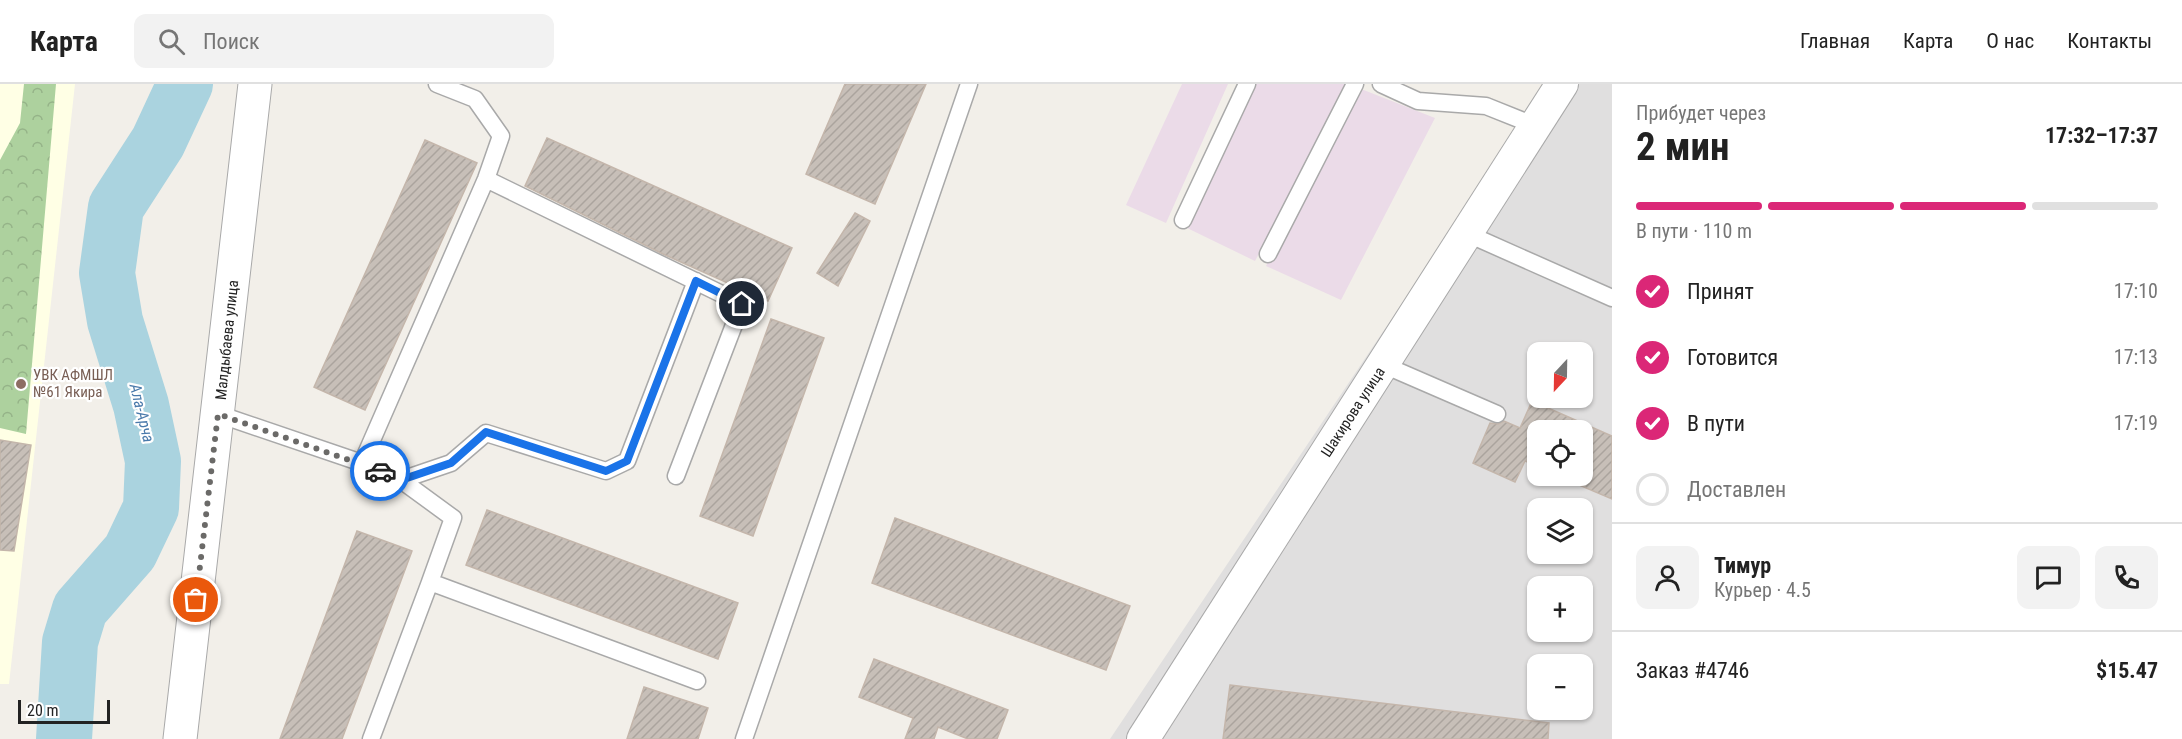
<!DOCTYPE html>
<html lang="ru">
<meta charset="utf-8">
<style>
:root{--surface:#fff;--page:#f2f2f2;--text:#222;--muted:#767676;--line:#e0e0e0;--accent:#db2777}
body{margin:0;font-family:"Roboto Condensed",sans-serif;background:var(--page);color:var(--text);height:100vh;display:flex;flex-direction:column;font-size:22px;white-space:nowrap}
*{box-sizing:border-box;margin:0}
p{font-size:20px;color:var(--muted)}
.icon{flex:none;width:33px;height:33px;fill:none;stroke:currentColor;stroke-width:2;stroke-linecap:round;stroke-linejoin:round}
.map{position:relative;flex:1;overflow:hidden}
.side{display:flex;flex-direction:column;background:var(--surface);width:570px}
.side>*{flex:none}
.needle{width:39px;rotate:202deg}
.tools{position:absolute;left:1527px;top:258px;display:grid;gap:12px}
.tools a{display:grid;place-items:center;width:66px;height:66px;border-radius:12px;background:var(--surface);box-shadow:0 2px 4px #0004;font-size:30px}
.scale{position:absolute;left:18px;bottom:15px;width:92px;box-sizing:border-box;padding-left:6px;border:3px solid #222;border-top:0;font-size:16px;line-height:21px;white-space:nowrap;color:#222;-webkit-text-stroke:4px #fff;paint-order:stroke}
.pin{position:absolute;display:grid;place-items:center;width:51px;height:51px;color:#fff;margin:-26px;border:3px solid #fff;border-radius:50%;box-shadow:0 2px 6px #0007}
.courier{position:absolute;display:grid;place-items:center;width:60px;height:60px;margin:-30px;border:4px solid #1a73e8;border-radius:50%;background:#fff;color:#222;box-shadow:0 2px 8px #0007}
.headline em{font-style:normal;font-weight:700}
.headline div{display:flex;flex-direction:column-reverse}
.headline{display:flex;align-items:center;justify-content:space-between;height:102px;padding:0 24px}
h1{font-size:39px;font-weight:700;line-height:45px}
.bar{display:grid;grid-template-columns:repeat(4,1fr);gap:9px 6px;align-content:center;height:72px;padding:0 24px}
.bar i{height:8px;border-radius:4px;background:var(--line)}
.bar .on{background:var(--accent)}
.bar p{grid-column:span 4}
.line{display:flex;align-items:center;gap:15px;padding:0 24px;border-top:2px solid var(--line)}
.line div{flex:1}
.round{display:grid;place-items:center;flex:none;width:63px;height:63px;border-radius:12px;background:var(--page)}
ol{padding:0 24px;list-style:none}
li{display:flex;align-items:center;gap:18px;height:66px}
li p{margin-inline-start:auto}
li .icon{padding:6px;border-radius:50%;background:var(--accent);color:#fff;stroke-width:4}
li:last-child{color:var(--muted)}
li i{width:33px;height:33px;border:3px solid var(--line);border-radius:50%}
header{display:flex;align-items:center;gap:36px;box-sizing:border-box;height:84px;padding:0 30px;background:var(--surface);border-bottom:2px solid var(--line)}
header strong{font-size:28px}
nav{display:flex;gap:33px;margin-inline-start:auto;font-size:21px}
.search{width:420px;height:54px;background:var(--page);display:flex;align-items:center;gap:15px;box-sizing:border-box;padding:0 21px;border-radius:12px;color:var(--muted);font-size:22px}
main{display:flex;flex:1;min-height:0}
.map>svg:first-child{display:block}
.residential{fill:#e0dfdf;fill-rule:evenodd}
.industrial{fill:#ebdbe8}
.education{fill:#ffffe5}
.forest{fill:url(#forest-crowns)}
.lines{fill:none;stroke-linecap:round;stroke-linejoin:round}
.river{stroke:#aad3df;stroke-width:56}
.building{fill:url(#building-hatch);stroke:#c4b6ab;stroke-width:1.5}
.service-casing{stroke:#a9a9a9;stroke-width:19}
.minor-casing{stroke:#a9a9a9;stroke-width:34}
.tertiary-casing{stroke:#a9a9a9;stroke-width:35}
.service{stroke:#fff;stroke-width:16}
.minor{stroke:#fff;stroke-width:32}
.tertiary{stroke:#fff;stroke-width:33}
.done{stroke:#6b6a68;stroke-width:6;stroke-dasharray:0 10.8}
.route{stroke:#1a73e8;stroke-width:8}
.education-dot{fill:#8d6e63;stroke:#fff;stroke-width:2}
.labels{text-anchor:middle;dominant-baseline:central;stroke-width:4.5;stroke-linejoin:round;paint-order:stroke}
.street-label{font-size:15px;fill:#222;stroke:#fff}
.education-label{font-size:15px;fill:#785e54;stroke:#fff;text-anchor:start}
.water-label{font-size:16px;font-style:italic;fill:#4a7aab;stroke:#fff}
</style>
<header>
<strong>Карта</strong>
<div class="search"><svg class="icon" aria-label="search" viewBox="0 0 24 24"><circle cx="10" cy="10" r="6"/><path d="M15 15l6 6"/></svg>Поиск</div>
<nav><a>Главная</a><a>Карта</a><a>О нас</a><a>Контакты</a></nav>
</header>
<main>
<div class="map">
<svg width="1612" height="655" viewBox="0 0 1612 655">
<defs>
<pattern id="forest-crowns" width="20" height="18" patternUnits="userSpaceOnUse" patternTransform="scale(1.5)"><rect width="20" height="18" fill="#add19e"/><path d="M2 6a3 3 0 1 1 6 0M12 15a3 3 0 1 1 6 0" fill="none" stroke="#95b388"/></pattern>
<pattern id="building-hatch" width="6" height="6" patternUnits="userSpaceOnUse" patternTransform="scale(1.5)"><rect width="6" height="6" fill="#c7bfb8"/><path d="M-1 1l2-2M0 6l6-6M5 7l2-2" fill="none" stroke="#aba49e"/></pattern>
</defs>
<rect width="100%" height="100%" fill="#f2efe9"/>
<path class="residential" d="M1549,0H1612V655H1110ZM1538,268H1582V314H1538ZM1538,346H1582V392H1538ZM1538,424H1582V470H1538ZM1538,502H1582V548H1538ZM1538,580H1582V626H1538Z"/>
<path class="industrial" d="M1182,0H1228L1166,139L1126,121Z
M1255,0H1349L1255,177L1185,143Z
M1356,3L1435,34L1341,216L1266,182Z"/>
<path class="education" d="M0,0H75L9,600H0Z"/>
<path class="forest" d="M24,0H56L26,350L0,344V76L20,39Z"/>
<g class="lines">
<path class="river" d="M64,655L70,558L80,525L130,468L151,424L153,377L141,321L115,237L107,189L116,123L158,58L185,0"/>
</g>
<path class="building" d="M845,0H926L875,120L806,90Z
M547,54L792,164L768,217L663,170L525,102Z
M425,56L477,79L365,326L314,303Z
M855,129L870,137L838,202L817,189Z
M771,235L824,254L753,452L700,432Z
M1532,317L1612,352V415L1558,392H1582V346H1538V382L1525,377L1515,398L1473,379L1490,339L1498,340L1504,337L1520,344Z
M0,356L31,361L14,467L0,466Z
M487,426L738,519L718,575L466,481Z
M895,434L1130,522L1106,586L872,499Z
M357,447L412,467L342,655H280Z
M874,575L1008,626L997,655H968L938,643L934,655H905L913,634L859,613Z
M1230,601L1549,639L1548,655H1223Z
M644,603L708,624L698,655H627Z"/>
<g class="lines">
<g class="service-casing">
<path id="service" d="M1381,0L1418,17L1486,22L1536,42
M486,95L742,220L676,392
M1183,136L1247,0
M1468,150L1612,214
M1268,170L1355,0
M1384,281L1497,330
M218,330L362,379L401,396L453,434L430,498
M362,379L486,95L501,52L475,15L437,0
M401,396L451,379L486,349L606,387L627,377L696,197
M371,655L430,498L697,597
M744,655L969,0"/>
</g>
<g class="minor-casing">
<path id="minor" d="M1143,655L1562,0"/>
</g>
<g class="tertiary-casing">
<path id="tertiary" d="M180,655L255,0"/>
</g>
<use href="#service" class="service"/>
<use href="#minor" class="minor"/>
<use href="#tertiary" class="tertiary"/>
</g>
<g class="lines">
<path class="done" d="M196,516L218,330L380,387"/>
<path class="route" d="M380,387L401,396L451,379L486,348L606,387L627,377L696,197L742,220"/>
</g>
<circle class="education-dot" cx="21" cy="300" r="6"/>
<g class="labels">
<g class="street-label">
<text transform="translate(227 256) rotate(-84)">Малдыбаева улица</text>
<text transform="translate(1353 328) rotate(-57)">Шакирова улица</text>
</g>
<g class="education-label">
<text x="33" y="291">УВК АФМШЛ<tspan x="33" dy="17">№61 Якира</tspan></text>
</g>
<g class="water-label">
<text transform="translate(142 329) rotate(76)">Ала-Арча</text>
</g>
</g>
</svg>
<div class="tools">
<a><svg class="needle" viewBox="-14 -14 28 28"><path d="M0-13l5 13h-10z" fill="#e53935"/><path d="M0 13l5-13h-10z" fill="#767676"/></svg></a>
<a><svg class="icon" aria-label="locate" viewBox="0 0 24 24"><circle cx="12" cy="12" r="6"/><path d="M12 2v4M12 18v4M2 12h4M18 12h4"/></svg></a>
<a><svg class="icon" aria-label="layers" viewBox="0 0 24 24"><path d="M12 4l9 5-9 5-9-5zM3 14l9 5 9-5"/></svg></a>
<a>+</a>
<a>−</a>
</div>
<div class="scale">20 m</div>
<div class="pin" style="left:196px;top:516px;background:#ea580c"><svg class="icon" aria-label="bag" viewBox="0 0 24 24"><path d="M5 8h14l-1 12H6zM9 8a3 3 0 0 1 6 0"/></svg></div>
<div class="pin" style="left:742px;top:220px;background:#1f2937"><svg class="icon" aria-label="home" viewBox="0 0 24 24"><path d="M3 11l9-7 9 7M6 9v11h12V9"/></svg></div>
<div class="courier" style="left:380px;top:387px"><svg class="icon" aria-label="car" viewBox="0 0 24 24"><path d="M5 17H2v-5l4-1 3-4h7l3 4 3 1v5h-3M9 17h6M6 11h13"/><circle cx="7" cy="17" r="2"/><circle cx="17" cy="17" r="2"/></svg></div>
</div>
<section class="side">
<div class="headline"><div><h1>2 мин</h1><p>Прибудет через</p></div><em>17:32–17:37</em></div>
<div class="bar"><i class="on"></i><i class="on"></i><i class="on"></i><i></i><p>В пути · 110 m</p></div>
<ol>
<li><svg class="icon" aria-label="check" viewBox="0 0 24 24"><path d="M5 12l5 5 9-10"/></svg>Принят<p>17:10</p></li>
<li><svg class="icon" aria-label="check" viewBox="0 0 24 24"><path d="M5 12l5 5 9-10"/></svg>Готовится<p>17:13</p></li>
<li><svg class="icon" aria-label="check" viewBox="0 0 24 24"><path d="M5 12l5 5 9-10"/></svg>В пути<p>17:19</p></li>
<li><i></i>Доставлен</li>
</ol>
<div class="line" style="height:108px"><a class="round"><svg class="icon" aria-label="person" viewBox="0 0 24 24"><circle cx="12" cy="8" r="4"/><path d="M4 21q1-7 8-7t8 7"/></svg></a><div><b>Тимур</b><p>Курьер · 4.5</p></div><a class="round"><svg class="icon" aria-label="chat" viewBox="0 0 24 24"><path d="M4 5h16v11H9l-5 4z"/></svg></a><a class="round"><svg class="icon" aria-label="phone" viewBox="0 0 24 24"><path d="M5 4h4l2 5-3 2q2 4 5 5l2-3 5 2v4C11 20 4 13 5 4z"/></svg></a></div>
<div class="line" style="height:78px"><div>Заказ #4746</div><b>$15.47</b></div>
</section>
</main>
